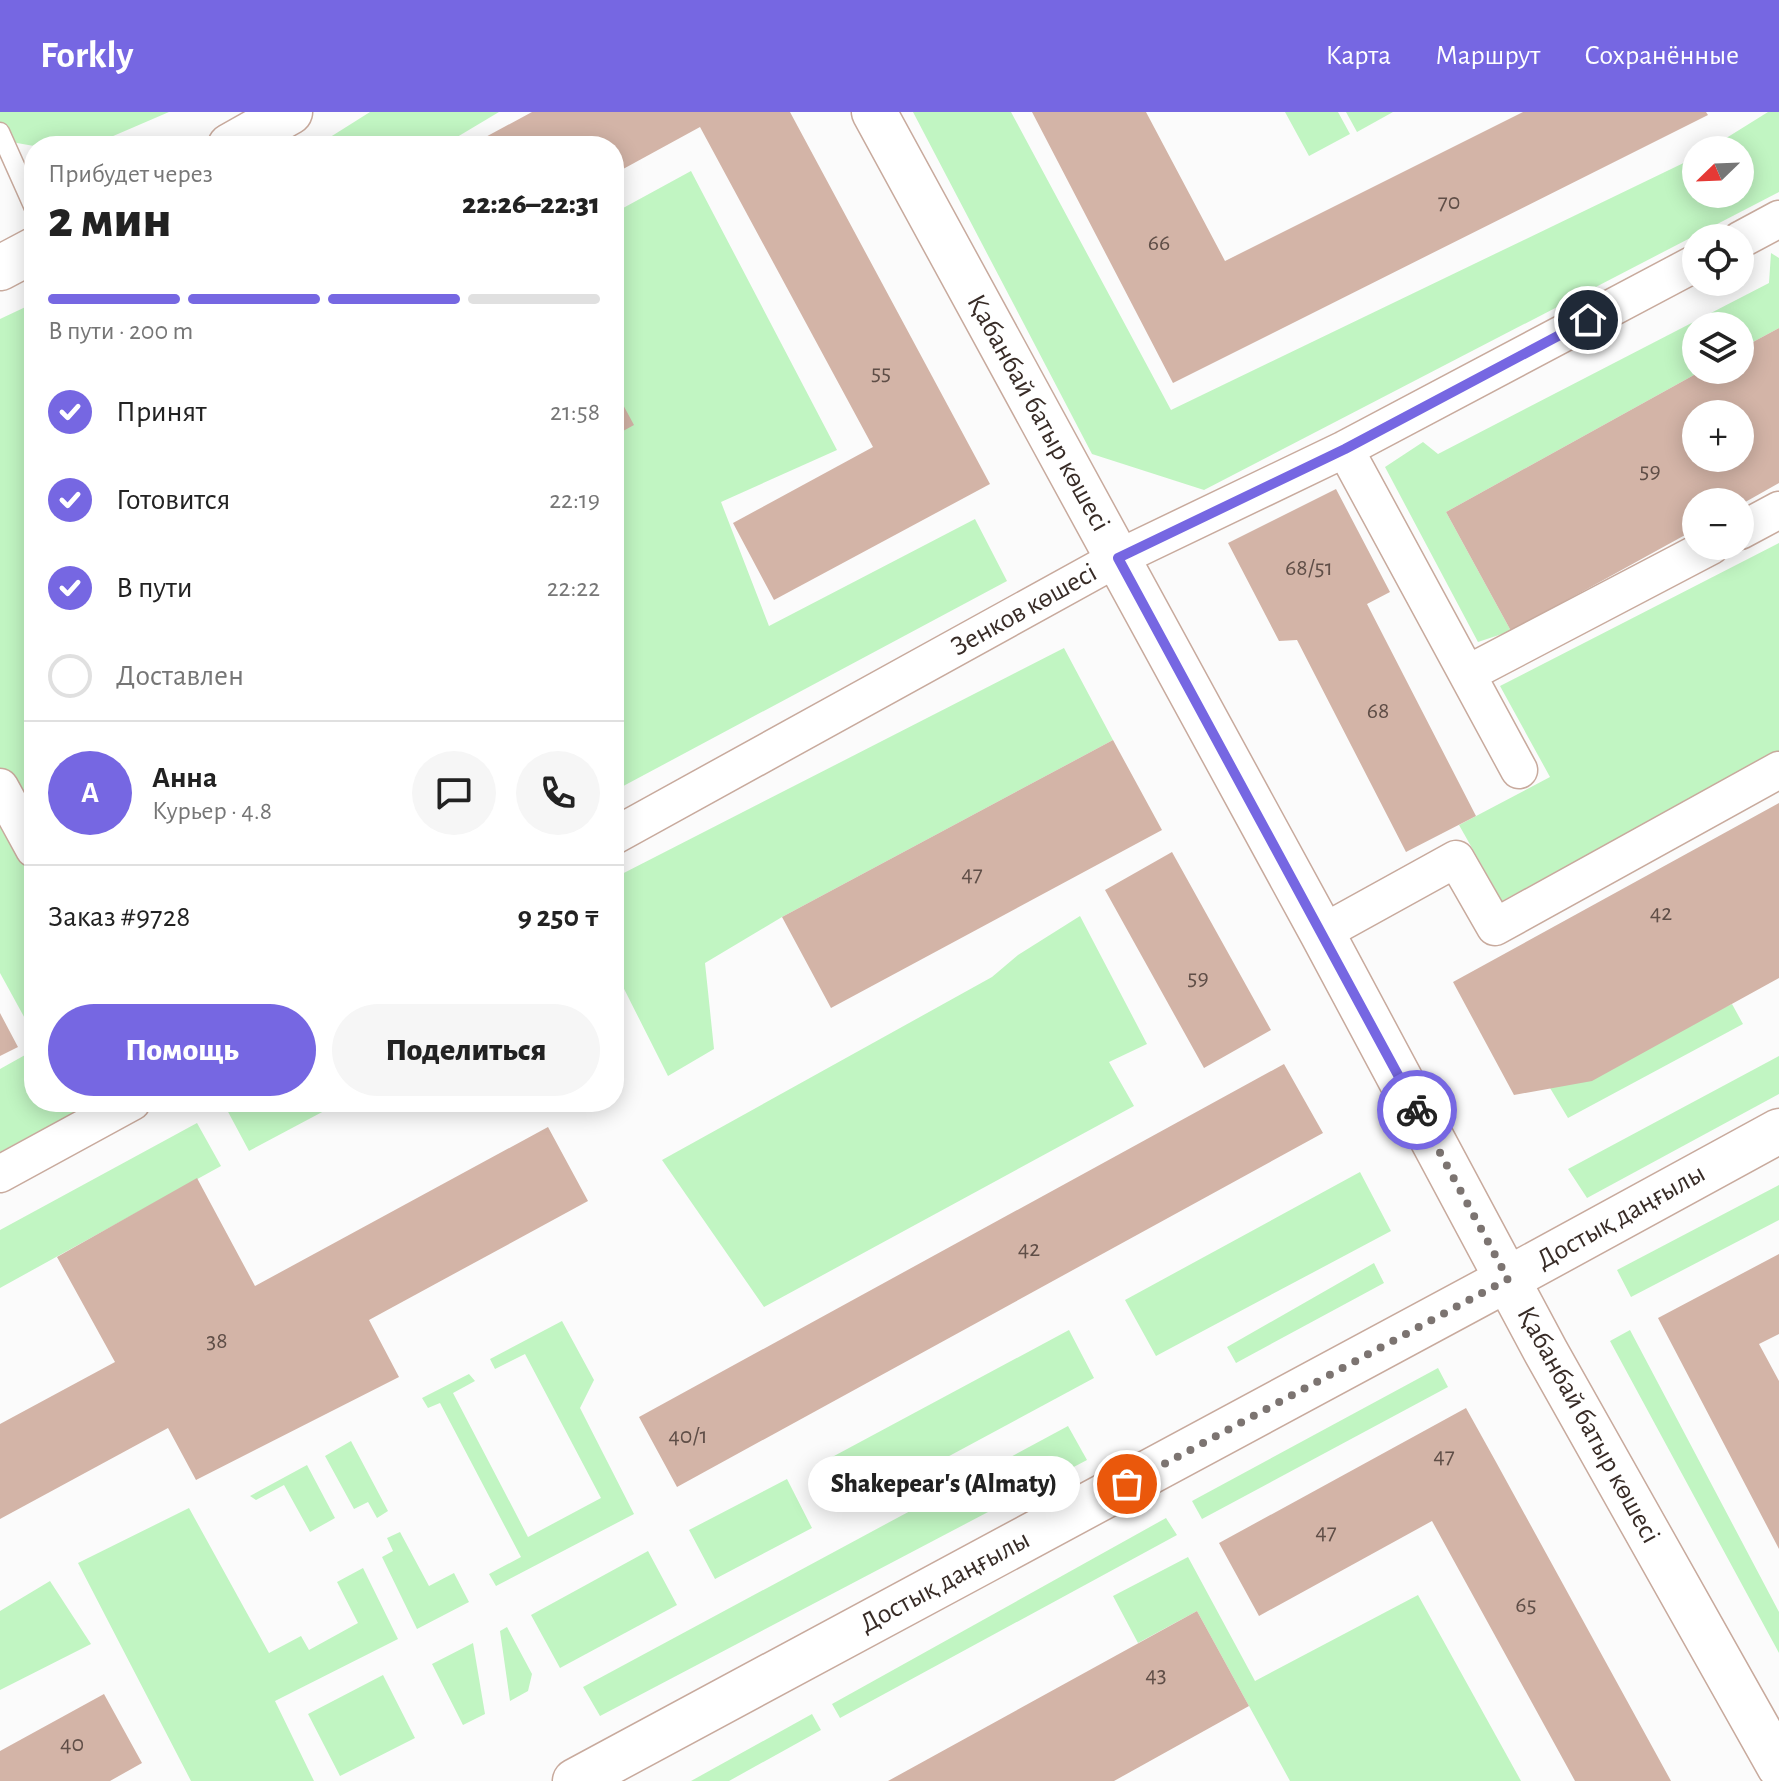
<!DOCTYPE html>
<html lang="ru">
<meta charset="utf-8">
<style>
:root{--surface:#fff;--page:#f6f6f6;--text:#222;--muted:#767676;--line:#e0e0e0;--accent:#7667e2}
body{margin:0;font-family:"Alegreya Sans",sans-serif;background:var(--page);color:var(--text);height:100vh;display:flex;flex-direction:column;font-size:30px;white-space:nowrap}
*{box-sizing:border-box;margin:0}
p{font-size:26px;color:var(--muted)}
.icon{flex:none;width:44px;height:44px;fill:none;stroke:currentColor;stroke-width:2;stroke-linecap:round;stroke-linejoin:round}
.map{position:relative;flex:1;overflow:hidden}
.side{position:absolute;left:24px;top:24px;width:600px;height:976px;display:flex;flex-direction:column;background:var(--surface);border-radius:32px;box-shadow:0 4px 20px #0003}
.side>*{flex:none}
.needle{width:52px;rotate:247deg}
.controls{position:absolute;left:1682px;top:24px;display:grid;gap:16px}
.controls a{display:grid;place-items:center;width:72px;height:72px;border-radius:50%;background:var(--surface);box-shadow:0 4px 20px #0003;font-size:40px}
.pin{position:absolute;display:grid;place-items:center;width:68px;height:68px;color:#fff;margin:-34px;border:4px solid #fff;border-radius:50%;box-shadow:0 2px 8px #0007}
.courier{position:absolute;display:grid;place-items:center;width:80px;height:80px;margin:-40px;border:6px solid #7667e2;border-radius:50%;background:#fff;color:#222;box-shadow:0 2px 10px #0007}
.bubble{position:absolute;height:56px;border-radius:28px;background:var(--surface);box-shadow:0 4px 20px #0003;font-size:26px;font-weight:800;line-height:56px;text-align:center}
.overview em{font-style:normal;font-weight:800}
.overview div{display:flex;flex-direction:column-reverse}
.overview{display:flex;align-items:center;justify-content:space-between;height:136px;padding:0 24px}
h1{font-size:52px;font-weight:800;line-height:60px}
.bar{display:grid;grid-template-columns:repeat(4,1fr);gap:12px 8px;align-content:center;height:96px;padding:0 24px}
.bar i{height:10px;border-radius:6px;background:var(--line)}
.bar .active{background:var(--accent)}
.bar p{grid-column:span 4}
.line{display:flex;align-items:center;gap:20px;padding:0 24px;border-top:2px solid var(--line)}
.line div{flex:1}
.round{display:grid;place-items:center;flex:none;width:84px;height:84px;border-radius:42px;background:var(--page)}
ol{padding:0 24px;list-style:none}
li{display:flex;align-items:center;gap:24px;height:88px}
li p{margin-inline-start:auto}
li .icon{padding:8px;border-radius:50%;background:var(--accent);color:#fff;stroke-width:4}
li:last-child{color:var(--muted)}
li i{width:44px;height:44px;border:4px solid var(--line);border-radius:50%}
.action{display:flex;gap:16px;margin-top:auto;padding:16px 24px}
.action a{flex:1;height:92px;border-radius:48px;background:var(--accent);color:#fff;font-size:32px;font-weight:800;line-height:92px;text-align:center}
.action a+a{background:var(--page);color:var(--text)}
header{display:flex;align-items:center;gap:48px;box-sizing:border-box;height:112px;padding:0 40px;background:var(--accent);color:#fff}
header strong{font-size:38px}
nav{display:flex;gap:44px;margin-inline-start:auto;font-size:28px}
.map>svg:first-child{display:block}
.green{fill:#c1f5c2}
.building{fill:#d3b4a7;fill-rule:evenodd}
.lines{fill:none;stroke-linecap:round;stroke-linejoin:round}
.service-casing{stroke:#c8aa9d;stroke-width:21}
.minor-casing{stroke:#c8aa9d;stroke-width:39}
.tertiary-casing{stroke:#c8aa9d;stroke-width:47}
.secondary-casing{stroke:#c8aa9d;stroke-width:47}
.service{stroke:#fff;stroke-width:18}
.minor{stroke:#fff;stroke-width:36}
.tertiary{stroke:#fff;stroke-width:44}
.secondary{stroke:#fff;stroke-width:44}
.done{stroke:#7c7471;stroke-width:8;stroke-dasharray:0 14.4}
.route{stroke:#7667e2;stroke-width:10}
.labels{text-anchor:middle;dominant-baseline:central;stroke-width:7;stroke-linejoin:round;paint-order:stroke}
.number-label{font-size:24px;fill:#5f4e47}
.street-label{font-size:28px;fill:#382c27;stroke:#fff}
</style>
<header>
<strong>Forkly</strong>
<nav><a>Карта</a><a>Маршрут</a><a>Сохранённые</a></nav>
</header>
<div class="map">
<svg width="1779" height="1669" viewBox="0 0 1779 1669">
<rect width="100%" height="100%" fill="#fbfbfb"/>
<path class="green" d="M0,0H169L90,34H34L0,28Z
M370,0H499L442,34H316Z
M913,0H1011L1171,298L1696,45V82H1740V38H1707L1768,0H1779V80L1204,378L1092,342Z
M1285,0H1338L1350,22L1309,44Z
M1346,0H1393L1357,20Z
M691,59L837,338L721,390L769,514L975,407L1007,469L614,679V101Z
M1771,141L1779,146V216L1740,237V214H1696V258H1703L1446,400L1511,519L1478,530L1385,355L1423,330L1438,342L1769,171Z
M34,191V923L0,861V207Z
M1779,431V639L1502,789L1459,713L1550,665L1500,574Z
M1064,536L1113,628L782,805L705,851L714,937L668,964L614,857V766Z
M1080,804L1147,932L1109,950L1134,994L764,1195L662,1048L992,865L1018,843Z
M1732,892L1743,912L1568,1006L1550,976Z
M34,938V990H68L73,1001L0,1040V957Z
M1779,944V982L1587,1086L1568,1057Z
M237,990H341L249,1039L226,996Z
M197,1011L221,1054L0,1176V1118Z
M1360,1060L1391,1119L1156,1244L1125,1188Z
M1779,1073V1108L1631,1185L1617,1158Z
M1374,1151L1384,1171L1236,1251L1227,1235Z
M562,1209L594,1268L580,1296L634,1402L496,1474L489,1462L521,1445L440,1291L428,1296L422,1286L469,1262L475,1269L453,1281L528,1425L601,1386L525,1242L495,1257L490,1247Z
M1069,1218L1094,1266L847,1399L821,1351Z
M1630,1218L1779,1500V1541L1610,1229Z
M1438,1256L1448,1275L1202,1407L1192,1389Z
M1068,1314L1087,1348L600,1604L583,1575Z
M351,1329L388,1399L377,1406L368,1390L354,1397L325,1344Z
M307,1353L335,1406L310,1420L284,1373L256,1388L250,1384Z
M787,1367L812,1416L715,1467L689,1418Z
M189,1396L269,1541L301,1524L309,1538L358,1511L337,1470L363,1456L398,1527L275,1589L314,1669H191L78,1451Z
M1166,1406L1177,1423L840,1606L832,1592Z
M400,1420L429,1474L454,1461L469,1490L417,1517L382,1445L393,1439L387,1426Z
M648,1439L677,1493L560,1556L531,1503Z
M1188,1445L1255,1569L1418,1483L1521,1669H1290L1197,1499L1138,1531L1113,1484Z
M50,1469L91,1532L0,1578V1499Z
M507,1515L532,1562L528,1579L510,1589L500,1519Z
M473,1531L485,1602L463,1613L432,1552Z
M383,1563L415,1626L340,1664L308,1602Z
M812,1602L821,1618L729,1669H691Z"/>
<path class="building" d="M532,0H790L990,372L774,488L733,411L873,335L700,15L614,62V34H469Z
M1032,0H1146L1225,149L1523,0H1706L1708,3L1173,271Z
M1779,216V371L1740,393V390H1696V417L1511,519L1446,400L1703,258H1740V237ZM1696,302H1740V346H1696Z
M614,276L634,313L614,324Z
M1336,377L1390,480L1367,492L1476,704L1406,740L1297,528L1279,529L1228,431Z
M1113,628L1162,718L831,896L782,805Z
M1779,691V866L1592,969L1514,983L1453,870Z
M1172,740L1271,918L1204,956L1105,778Z
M0,901L18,935L0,944Z
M1284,952L1323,1021L677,1375L639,1305Z
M548,1015L588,1089L369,1208L399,1265L196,1368L168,1316L0,1407V1312L115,1250L57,1145L197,1066L255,1174Z
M1779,1142V1222L1759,1232L1779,1269V1437L1658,1206Z
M1466,1296L1496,1350L1671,1669H1575L1432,1409L1259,1504L1219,1431Z
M1197,1499L1249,1594L1114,1669H888Z
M104,1582L142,1651L110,1669H0V1639Z"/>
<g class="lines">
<g class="service-casing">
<path id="service" d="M0,20L34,96"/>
</g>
<g class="minor-casing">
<path id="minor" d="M1740,128L1779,107
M1345,337L1467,562
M1740,419L1779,398
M1519,658L1467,562L1711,434
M0,675L34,737
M614,724L1118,446L1345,337L1696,151
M1322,821L1456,747L1495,815L1779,658
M0,1062L132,990"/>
</g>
<g class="tertiary-casing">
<path id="tertiary" d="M874,0L1322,821L1546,1240L1779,1654
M230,34L290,0
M0,156L34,138"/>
</g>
<g class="secondary-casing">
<path id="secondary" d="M575,1669L1508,1167L1779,1019"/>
</g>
<use href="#service" class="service"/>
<use href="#minor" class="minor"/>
<use href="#tertiary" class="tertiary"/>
<use href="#secondary" class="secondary"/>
</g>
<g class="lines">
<path class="done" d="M1127,1372L1508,1167L1417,998"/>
<path class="route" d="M1417,998L1118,446L1345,337L1588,208"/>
</g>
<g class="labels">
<g class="number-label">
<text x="1449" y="90">70</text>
<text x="1159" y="131">66</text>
<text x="881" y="261">55</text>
<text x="1650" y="359">59</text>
<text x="1309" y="456">68/51</text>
<text x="1378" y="599">68</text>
<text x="972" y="762">47</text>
<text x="1661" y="801">42</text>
<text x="1198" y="866">59</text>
<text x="1029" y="1137">42</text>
<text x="217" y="1229">38</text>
<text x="688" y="1324">40/1</text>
<text x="1444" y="1344">47</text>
<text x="1326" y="1420">47</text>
<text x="1526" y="1493">65</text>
<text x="1156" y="1563">43</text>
<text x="72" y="1632">40</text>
</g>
<g class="street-label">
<text transform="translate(1038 301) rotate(61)">Қабанбай батыр көшесі</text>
<text transform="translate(1024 498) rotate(-29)">Зенков көшесі</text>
<text transform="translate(1621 1105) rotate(-29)">Достық даңғылы</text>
<text transform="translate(1588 1313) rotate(61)">Қабанбай батыр көшесі</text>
<text transform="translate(945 1470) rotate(-28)">Достық даңғылы</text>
</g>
</g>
</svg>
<div class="controls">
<a><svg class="needle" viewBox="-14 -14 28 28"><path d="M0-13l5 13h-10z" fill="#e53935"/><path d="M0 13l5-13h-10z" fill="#767676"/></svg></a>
<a><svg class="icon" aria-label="locate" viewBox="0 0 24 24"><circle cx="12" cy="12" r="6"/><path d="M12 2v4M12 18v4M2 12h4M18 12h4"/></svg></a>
<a><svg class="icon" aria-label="layers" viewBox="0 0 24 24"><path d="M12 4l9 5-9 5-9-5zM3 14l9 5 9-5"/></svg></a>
<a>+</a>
<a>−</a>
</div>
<div class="pin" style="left:1127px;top:1372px;background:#ea580c"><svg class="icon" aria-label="bag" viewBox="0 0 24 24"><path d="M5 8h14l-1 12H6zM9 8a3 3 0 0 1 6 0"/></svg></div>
<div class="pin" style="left:1588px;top:208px;background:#1f2937"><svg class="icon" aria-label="home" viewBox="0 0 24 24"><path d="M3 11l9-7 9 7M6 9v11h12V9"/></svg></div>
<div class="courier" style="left:1417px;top:998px"><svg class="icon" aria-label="bike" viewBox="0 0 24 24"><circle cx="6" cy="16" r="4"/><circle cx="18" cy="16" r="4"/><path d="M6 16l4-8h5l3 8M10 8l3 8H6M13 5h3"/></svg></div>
<div class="bubble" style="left:808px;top:1344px;width:272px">Shakepear's (Almaty)</div>
<section class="side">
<div class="overview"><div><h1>2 мин</h1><p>Прибудет через</p></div><em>22:26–22:31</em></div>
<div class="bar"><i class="active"></i><i class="active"></i><i class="active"></i><i></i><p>В пути · 200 m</p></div>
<ol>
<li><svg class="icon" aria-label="check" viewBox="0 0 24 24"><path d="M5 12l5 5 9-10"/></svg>Принят<p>21:58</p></li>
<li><svg class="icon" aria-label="check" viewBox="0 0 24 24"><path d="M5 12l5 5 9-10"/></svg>Готовится<p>22:19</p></li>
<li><svg class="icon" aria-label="check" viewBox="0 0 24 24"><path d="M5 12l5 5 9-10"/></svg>В пути<p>22:22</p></li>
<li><i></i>Доставлен</li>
</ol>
<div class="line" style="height:144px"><b class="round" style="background:var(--accent);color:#fff">А</b><div><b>Анна</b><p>Курьер · 4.8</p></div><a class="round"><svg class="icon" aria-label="chat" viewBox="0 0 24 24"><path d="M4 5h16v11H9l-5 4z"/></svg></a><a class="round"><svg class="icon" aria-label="phone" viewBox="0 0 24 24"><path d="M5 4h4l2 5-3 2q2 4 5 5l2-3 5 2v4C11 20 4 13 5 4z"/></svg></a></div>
<div class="line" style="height:104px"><div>Заказ #9728</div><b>9 250 ₸</b></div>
<div class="action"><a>Помощь</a><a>Поделиться</a></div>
</section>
</div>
